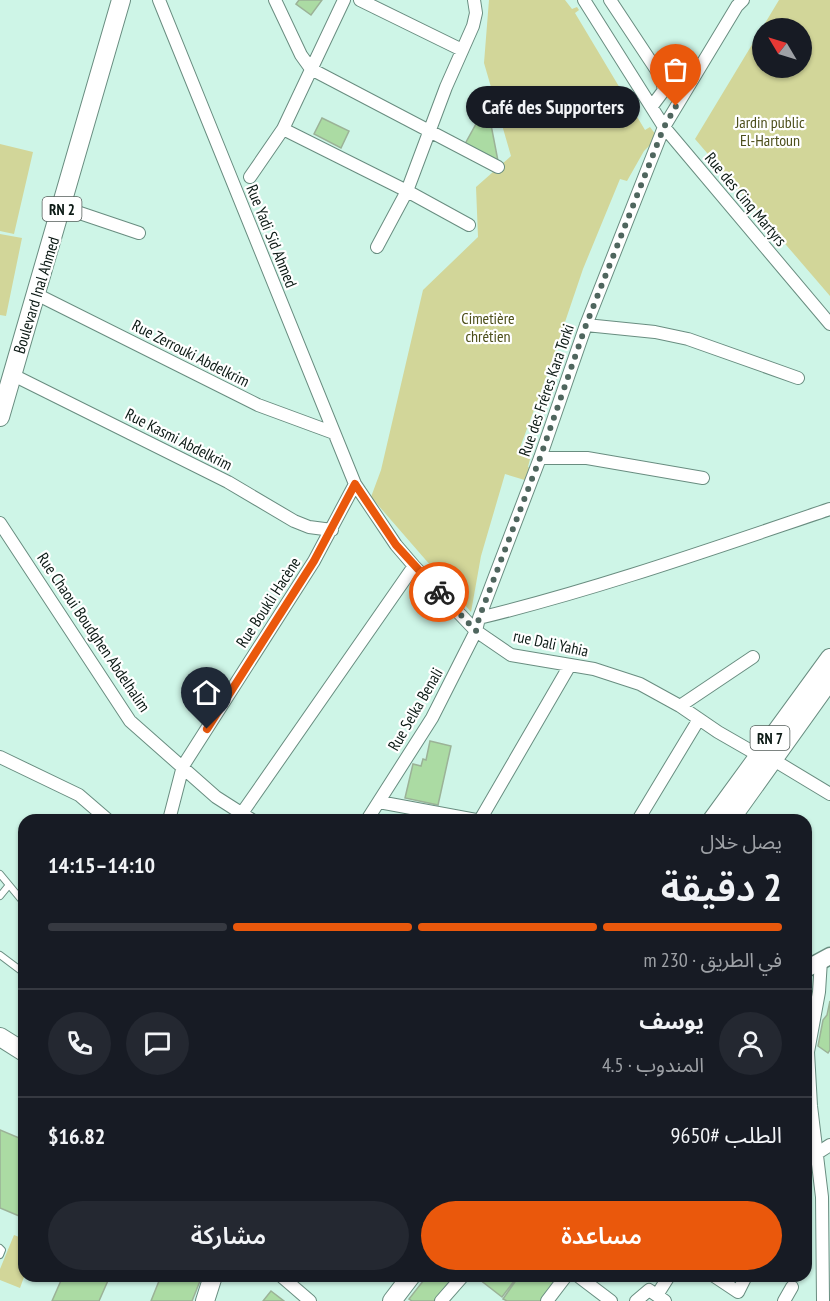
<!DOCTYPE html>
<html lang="ar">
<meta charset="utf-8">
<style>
:root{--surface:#171b24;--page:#242831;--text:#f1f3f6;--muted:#9ea1a6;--line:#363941;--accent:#ea580c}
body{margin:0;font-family:"PT Sans Narrow","Noto Sans Arabic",sans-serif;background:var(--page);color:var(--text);direction:rtl;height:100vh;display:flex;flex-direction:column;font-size:22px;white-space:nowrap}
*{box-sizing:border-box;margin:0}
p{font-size:20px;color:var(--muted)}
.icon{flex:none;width:33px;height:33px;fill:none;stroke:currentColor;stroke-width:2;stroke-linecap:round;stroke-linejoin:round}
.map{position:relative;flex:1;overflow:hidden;direction:ltr}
.side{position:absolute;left:18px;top:814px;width:794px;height:468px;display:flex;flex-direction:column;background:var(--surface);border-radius:18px;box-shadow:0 2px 4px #0004;direction:rtl}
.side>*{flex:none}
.needle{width:39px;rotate:308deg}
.tools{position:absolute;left:752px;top:18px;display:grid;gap:12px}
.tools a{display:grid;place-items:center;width:60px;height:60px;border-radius:50%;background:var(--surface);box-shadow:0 2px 4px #0004;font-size:30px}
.pin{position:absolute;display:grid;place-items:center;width:51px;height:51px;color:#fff;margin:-62px -26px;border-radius:50% 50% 50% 0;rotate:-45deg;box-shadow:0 0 6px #0007}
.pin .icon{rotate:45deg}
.courier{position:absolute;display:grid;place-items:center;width:60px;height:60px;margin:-30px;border:4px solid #ea580c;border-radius:50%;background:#fff;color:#222;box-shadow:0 2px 8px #0007}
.bubble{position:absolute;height:42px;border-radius:21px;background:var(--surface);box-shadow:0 2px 4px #0004;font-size:20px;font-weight:600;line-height:42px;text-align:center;direction:rtl}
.head em{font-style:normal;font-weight:600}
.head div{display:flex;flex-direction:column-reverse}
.head{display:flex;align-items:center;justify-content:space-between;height:102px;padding:0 30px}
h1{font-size:39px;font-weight:600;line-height:45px}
.bar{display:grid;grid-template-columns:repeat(4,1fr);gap:9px 6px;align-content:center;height:72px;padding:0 30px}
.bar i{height:8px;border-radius:4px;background:var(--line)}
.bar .active{background:var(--accent)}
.bar p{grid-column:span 4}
.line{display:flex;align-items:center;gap:15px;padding:0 30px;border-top:2px solid var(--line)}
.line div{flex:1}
.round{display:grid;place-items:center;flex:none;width:63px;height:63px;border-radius:32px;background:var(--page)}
.button{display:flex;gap:12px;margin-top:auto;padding:12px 30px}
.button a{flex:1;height:69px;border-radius:36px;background:var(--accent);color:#fff;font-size:24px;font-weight:600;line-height:69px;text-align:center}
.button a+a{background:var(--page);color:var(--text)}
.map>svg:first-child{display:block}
.green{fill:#d2d699;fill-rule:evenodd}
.building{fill:#abdba3;stroke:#9bb297;stroke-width:1.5}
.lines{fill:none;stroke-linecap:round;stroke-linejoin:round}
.lane-casing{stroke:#698d80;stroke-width:8}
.street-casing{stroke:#698d80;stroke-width:14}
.secondary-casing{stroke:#698d80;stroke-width:19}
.primary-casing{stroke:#698d80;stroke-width:20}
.lane{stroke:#fff;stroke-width:6}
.street{stroke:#fff;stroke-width:12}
.secondary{stroke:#fff;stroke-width:16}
.primary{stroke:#fff;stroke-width:18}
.done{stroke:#4f665e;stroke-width:6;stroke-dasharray:0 10.8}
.route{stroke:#ea580c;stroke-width:8}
.labels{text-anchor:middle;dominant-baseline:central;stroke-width:4.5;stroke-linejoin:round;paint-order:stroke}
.shield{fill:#fff;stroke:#545e5a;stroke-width:1.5}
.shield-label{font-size:15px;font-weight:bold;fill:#0b1914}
.park-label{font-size:16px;fill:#4d4f1b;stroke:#fff}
.street-label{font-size:16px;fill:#0b1914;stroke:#fff}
</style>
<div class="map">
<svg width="830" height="1301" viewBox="0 0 830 1301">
<rect width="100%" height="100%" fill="#cef5e7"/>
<path class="green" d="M489,0H565L572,9L577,7L579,10L575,13L645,130L650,127L656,135L651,144L644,151L627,181L620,179L583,269L547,375L518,453L530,459L528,467L533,469L528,481L505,474L481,556L471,612L371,497L381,470L423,290L478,237L476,187L511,156L484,63Z
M779,0H830V296L695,139ZM801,28V68H762V28Z
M0,144L33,152L14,234L0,231Z
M0,234L22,238L6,316L0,315Z
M14,1235L24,1239V1277L20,1288L0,1280V1269Z"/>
<path class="building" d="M299,0H322L311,15L296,4Z
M487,104L498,161L465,144Z
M322,118L349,131L341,148L314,134Z
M430,741L451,746L438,805L405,798L413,764L421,766L423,759L426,760Z
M830,1001V1050L828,1053L818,1046L823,1020L827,1015Z
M0,1130L24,1140V1218L0,1208Z
M63,1276H110L99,1301H52Z
M161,1276H202L192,1301H151Z
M427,1276H454L434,1301H412L409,1299Z
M475,1276H508L514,1281L502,1297Z
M519,1276H560L543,1301H507L503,1299Z
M271,1291L284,1301H263Z"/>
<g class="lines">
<g class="lane-casing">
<path id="lane" d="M0,874L24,903
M0,896L9,885
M0,955L24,973
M0,1248L2,1250L0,1255"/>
</g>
<g class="street-casing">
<path id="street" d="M159,0L355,484L396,545L414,566L476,631L511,655L594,669L640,684L680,706L718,732L758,755L772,759L830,794
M275,0L301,55L311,69L498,167
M360,0L462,50
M584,0L664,127L830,324
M610,0L661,77L664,90L652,106
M283,129L407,191L469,225
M250,177L283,129L344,0
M62,207L139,233
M377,247L407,191L446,87L473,26L476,13L474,0
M36,294L258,405L334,433
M586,325L655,332L688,339L798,378
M11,374L228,482L294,521L309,527L332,530
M540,458H587L703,478
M0,523L130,721L216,797L252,820
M479,618C598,589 714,548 830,509
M680,706L753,657
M0,757L79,795L108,820
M379,802L476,820
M242,813L414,566
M169,820L183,766L314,561L355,484
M367,820L432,718L476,631L479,618L540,458L586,325L664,127L737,6L743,0
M480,820L570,665
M638,820L699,719
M821,960L819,992L808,1052L811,1106L822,1197L823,1301
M816,1154L830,1145
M281,1276L310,1301
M578,1276L611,1301
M714,1276L738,1292L746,1276
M657,1295L669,1276
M441,1301L463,1276
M547,1301L566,1276
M636,1301L649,1290L665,1301
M784,1301L792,1287"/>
</g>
<g class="secondary-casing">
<path id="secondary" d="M806,969L830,956"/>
</g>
<g class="primary-casing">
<path id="primary" d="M0,417L121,0
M712,820L830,658
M730,820L830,680
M0,1037L24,1052
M205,1301L213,1276
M392,1301L411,1276"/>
</g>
<use href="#lane" class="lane"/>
<use href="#street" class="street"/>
<use href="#secondary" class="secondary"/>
<use href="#primary" class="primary"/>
</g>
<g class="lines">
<path class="done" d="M439,592L476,631L479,618L540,458L586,325L664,127L676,106"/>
<path class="route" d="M207,729L314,561L355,484L396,545L439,592"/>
</g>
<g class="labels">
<g class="shield">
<rect x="42.5" y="197" width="39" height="24" rx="4.5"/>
<rect x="750.5" y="726" width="39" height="24" rx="4.5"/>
</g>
<g class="shield-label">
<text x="62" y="209">RN 2</text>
<text x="770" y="738">RN 7</text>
</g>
<g class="park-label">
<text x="770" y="122">Jardin public<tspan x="770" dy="18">El-Hartoun</tspan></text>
<text x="488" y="318">Cimetière<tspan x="488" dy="18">chrétien</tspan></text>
</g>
<g class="street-label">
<text transform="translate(746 199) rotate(50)">Rue des Cinq Martyrs</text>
<text transform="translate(272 236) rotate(68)">Rue Yadi Sid Ahmed</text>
<text transform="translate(36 295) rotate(-73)">Boulevard Inal Ahmed</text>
<text transform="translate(191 353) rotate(27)">Rue Zerrouki Abdelkrim</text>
<text transform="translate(546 390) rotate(-71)">Rue des Fréres Kara Torki</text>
<text transform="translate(179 439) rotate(27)">Rue Kasmi Abdelkrim</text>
<text transform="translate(268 602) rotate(-57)">Rue Boukli Hacène</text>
<text transform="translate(94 632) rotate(56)">Rue Chaoui Boudghen Abdelhalim</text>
<text transform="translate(551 643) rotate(12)">rue Dali Yahia</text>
<text transform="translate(415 709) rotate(-60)">Rue Selka Benali</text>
</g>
</g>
</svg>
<div class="tools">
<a><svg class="needle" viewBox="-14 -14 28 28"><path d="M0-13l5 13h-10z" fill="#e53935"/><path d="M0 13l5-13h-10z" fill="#9ea1a6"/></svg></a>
</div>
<div class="pin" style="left:676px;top:106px;background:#ea580c"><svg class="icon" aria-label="bag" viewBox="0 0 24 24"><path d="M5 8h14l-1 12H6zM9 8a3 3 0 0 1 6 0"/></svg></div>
<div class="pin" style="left:207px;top:729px;background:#1f2937"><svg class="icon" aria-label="home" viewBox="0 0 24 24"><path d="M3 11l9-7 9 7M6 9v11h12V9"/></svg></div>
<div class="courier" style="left:439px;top:592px"><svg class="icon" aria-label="bike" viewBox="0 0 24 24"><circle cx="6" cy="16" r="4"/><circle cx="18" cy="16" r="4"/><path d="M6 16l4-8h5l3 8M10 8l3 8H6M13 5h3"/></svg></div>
<div class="bubble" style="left:466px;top:86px;width:174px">Café des Supporters</div>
<section class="side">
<div class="head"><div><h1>2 دقيقة</h1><p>يصل خلال</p></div><em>14:10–14:15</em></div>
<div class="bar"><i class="active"></i><i class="active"></i><i class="active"></i><i></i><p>في الطريق · 230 m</p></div>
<div class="line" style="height:108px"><a class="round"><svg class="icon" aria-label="person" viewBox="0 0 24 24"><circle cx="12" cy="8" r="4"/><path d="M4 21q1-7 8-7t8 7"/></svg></a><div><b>يوسف</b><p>المندوب · 4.5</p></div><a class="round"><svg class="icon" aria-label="chat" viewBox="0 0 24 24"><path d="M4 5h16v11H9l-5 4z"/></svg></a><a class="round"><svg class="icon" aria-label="phone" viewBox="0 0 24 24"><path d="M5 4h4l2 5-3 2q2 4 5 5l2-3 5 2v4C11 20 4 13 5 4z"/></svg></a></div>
<div class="line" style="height:78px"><div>الطلب #9650</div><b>$16.82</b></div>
<div class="button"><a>مساعدة</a><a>مشاركة</a></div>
</section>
</div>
